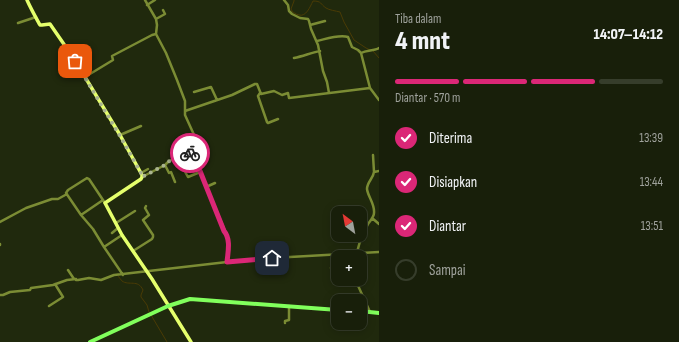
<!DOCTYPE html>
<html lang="id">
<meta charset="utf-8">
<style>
:root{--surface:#181f0a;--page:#252c18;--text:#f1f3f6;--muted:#9fa29c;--line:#363d2b;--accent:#db2777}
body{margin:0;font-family:"Sofia Sans Condensed",sans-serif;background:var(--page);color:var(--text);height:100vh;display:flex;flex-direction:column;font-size:15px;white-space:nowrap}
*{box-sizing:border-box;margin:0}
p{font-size:13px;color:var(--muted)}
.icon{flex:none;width:22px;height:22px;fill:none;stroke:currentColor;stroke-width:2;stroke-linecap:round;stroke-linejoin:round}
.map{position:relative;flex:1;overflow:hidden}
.sheet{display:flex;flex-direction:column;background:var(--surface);width:300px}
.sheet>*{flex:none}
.needle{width:26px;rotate:328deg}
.buttons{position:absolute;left:331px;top:206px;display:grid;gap:8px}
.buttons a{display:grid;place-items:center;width:36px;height:36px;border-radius:8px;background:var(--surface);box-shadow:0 2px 10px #0003,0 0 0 1px var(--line);font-size:20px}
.pin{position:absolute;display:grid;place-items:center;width:34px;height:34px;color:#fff;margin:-17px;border-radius:8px;box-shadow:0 2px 6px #0006}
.courier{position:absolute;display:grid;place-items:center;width:40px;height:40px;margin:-20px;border:3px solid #db2777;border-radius:50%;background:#fff;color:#222;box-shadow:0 1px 5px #0007}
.summary em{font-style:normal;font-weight:800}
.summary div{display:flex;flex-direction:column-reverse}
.summary{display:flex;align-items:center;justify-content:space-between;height:68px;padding:0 16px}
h1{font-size:26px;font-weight:800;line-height:30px}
.bar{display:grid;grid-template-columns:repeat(4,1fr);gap:6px 4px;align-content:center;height:48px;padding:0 16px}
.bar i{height:5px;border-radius:3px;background:var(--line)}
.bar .active{background:var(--accent)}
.bar p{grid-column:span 4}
ol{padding:0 16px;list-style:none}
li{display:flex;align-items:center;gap:12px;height:44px}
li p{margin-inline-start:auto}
li .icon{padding:4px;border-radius:50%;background:var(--accent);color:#fff;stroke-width:4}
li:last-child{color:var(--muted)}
li i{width:22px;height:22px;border:2px solid var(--line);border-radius:50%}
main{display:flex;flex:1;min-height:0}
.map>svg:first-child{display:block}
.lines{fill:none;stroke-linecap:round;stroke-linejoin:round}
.stream{stroke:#4a3b05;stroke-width:1}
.street{stroke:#7b8c34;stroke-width:2.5}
.secondary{stroke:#e5ff6c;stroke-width:3.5}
.primary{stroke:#81ff5c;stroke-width:4}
.done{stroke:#aab48f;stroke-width:4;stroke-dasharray:0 7.2}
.route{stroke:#db2777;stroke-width:5}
</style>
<main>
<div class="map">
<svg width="379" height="342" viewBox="0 0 379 342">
<rect width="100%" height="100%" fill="#20290d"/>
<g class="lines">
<path class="stream" d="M294,0V1L291,9C292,12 295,14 299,15C306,17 310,7 313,1C322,1 320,4 326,8C329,10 336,11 340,12L344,22L354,40L366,48L370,50
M373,51L379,58
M118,276C118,276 122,281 122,281C129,286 138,279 143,290L141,295V297L147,305L149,312
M151,315L167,342"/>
<path class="street" d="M284,0L288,5L289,11L292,14L300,18L308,19L309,21L311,29L318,45L323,71L327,82L329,93
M147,5L155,0
M156,19L165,14L163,10
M18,23L36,17
M310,25L325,21
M317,41C326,39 339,34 348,37L352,47L358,50L361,53L370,88L379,100
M361,53C367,50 374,51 379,48
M294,58C304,56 310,53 320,51
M85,77L113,60L112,56L152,35L156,34
M194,92L211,87L217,100
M260,93L258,96L267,122L268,123L278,119
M185,111L232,95L255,84H257L261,94L274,91L282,95L288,93L289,98L370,88
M120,135L141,126
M373,155L374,172
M165,165L169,173L171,172L175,182
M184,170L188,177L200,172
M141,173L148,169
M142,177L165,165L168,162L180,155H186L198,150
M206,187L215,183
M105,203L89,179L87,178L68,190L66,193L81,215L93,229L104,247L123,275
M81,215L103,200
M372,218L379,224
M0,222L26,208L52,199H58L67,194
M116,223L135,211
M112,233L118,228
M0,244V245
M104,247L122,235
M133,251L152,239L153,237V235L143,220L149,215L145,208L146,206
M357,257C357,245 363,235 368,224C370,221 374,217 374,213C375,204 368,197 367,189C367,182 373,179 374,172L379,171
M227,262L272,258L379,252
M331,268L338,265
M68,270L74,279
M355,279L370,312
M0,295H3L10,292L30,290L31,288L53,285L67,280L76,279V280H78L89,278L101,280L114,275L227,262C228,252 231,239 225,231L198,166V147L195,137L185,115V101L177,80L166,53L156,34L157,25L156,19L145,0
M49,306L63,297L55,284
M285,323V321L289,320V306"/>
<path class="secondary" d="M27,0C31,9 35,16 40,25H42L50,24L70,53L85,77L120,135L142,175V177L141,179L105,203L122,235L152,279L191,342"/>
<path class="primary" d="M360,311L379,313
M90,342L168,306L190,299L338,310"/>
</g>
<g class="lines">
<path class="done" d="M75,61L120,136L141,173L142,177L165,165L168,162L180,155H186L190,153"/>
<path class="route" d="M190,153L198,150V166L224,231C231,239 228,252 227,262L272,258"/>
</g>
</svg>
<div class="buttons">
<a><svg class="needle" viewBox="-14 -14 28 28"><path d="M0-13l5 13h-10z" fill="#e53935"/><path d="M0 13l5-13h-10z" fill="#9fa29c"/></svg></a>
<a>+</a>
<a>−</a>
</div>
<div class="pin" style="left:75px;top:61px;background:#ea580c"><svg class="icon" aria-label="bag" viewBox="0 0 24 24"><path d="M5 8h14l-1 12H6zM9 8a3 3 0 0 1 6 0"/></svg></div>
<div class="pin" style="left:272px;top:258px;background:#1f2937"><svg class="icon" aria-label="home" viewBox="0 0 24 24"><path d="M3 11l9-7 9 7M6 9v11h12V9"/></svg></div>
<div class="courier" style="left:190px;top:153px"><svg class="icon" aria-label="bike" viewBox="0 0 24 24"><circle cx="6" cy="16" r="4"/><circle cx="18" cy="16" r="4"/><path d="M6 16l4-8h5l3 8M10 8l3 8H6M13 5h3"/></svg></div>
</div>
<section class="sheet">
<div class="summary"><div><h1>4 mnt</h1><p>Tiba dalam</p></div><em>14:07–14:12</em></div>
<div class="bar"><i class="active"></i><i class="active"></i><i class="active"></i><i></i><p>Diantar · 570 m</p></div>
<ol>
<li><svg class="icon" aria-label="check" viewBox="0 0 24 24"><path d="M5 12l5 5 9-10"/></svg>Diterima<p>13:39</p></li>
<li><svg class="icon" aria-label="check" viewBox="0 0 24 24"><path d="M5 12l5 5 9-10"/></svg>Disiapkan<p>13:44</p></li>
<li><svg class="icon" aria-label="check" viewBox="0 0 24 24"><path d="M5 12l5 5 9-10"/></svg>Diantar<p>13:51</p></li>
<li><i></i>Sampai</li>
</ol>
</section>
</main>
